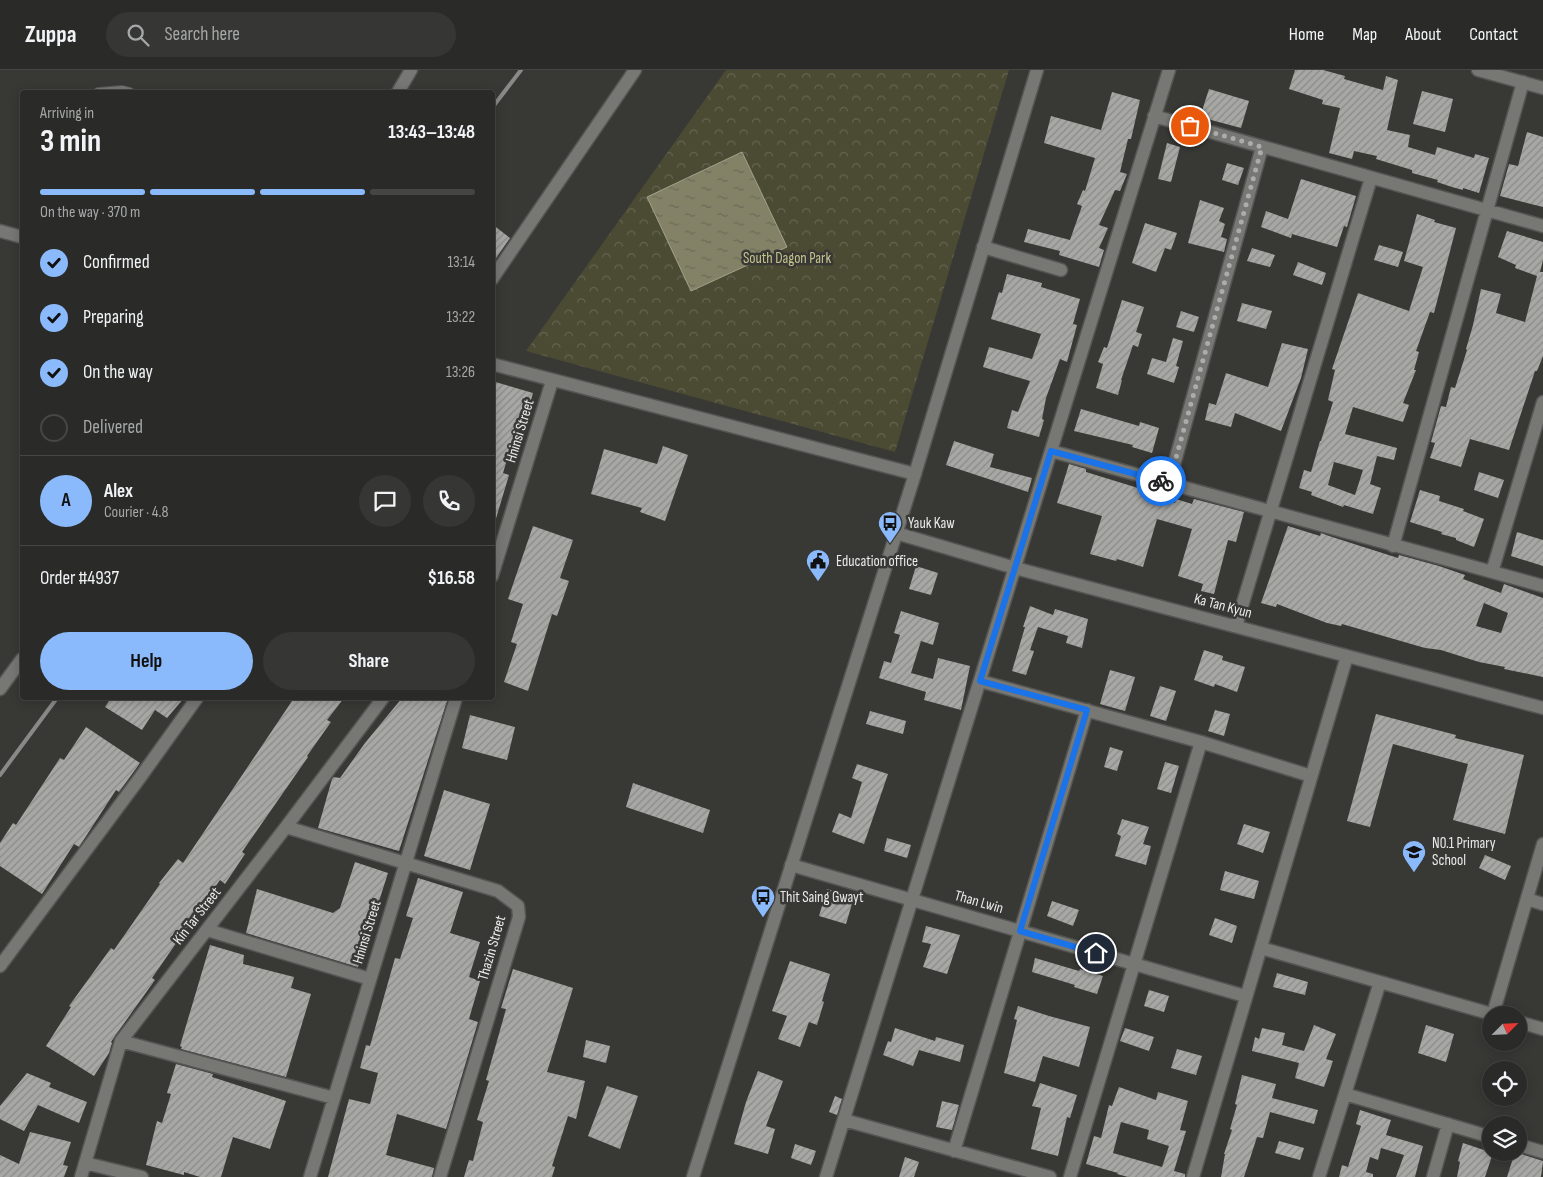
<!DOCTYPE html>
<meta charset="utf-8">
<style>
:root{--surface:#2a2a28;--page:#363634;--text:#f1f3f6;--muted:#a5a7a8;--line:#464645;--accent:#8bbafc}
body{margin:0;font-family:"Sofia Sans Condensed",sans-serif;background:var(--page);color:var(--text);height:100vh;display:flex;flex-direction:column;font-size:19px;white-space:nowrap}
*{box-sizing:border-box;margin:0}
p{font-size:16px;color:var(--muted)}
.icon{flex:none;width:28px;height:28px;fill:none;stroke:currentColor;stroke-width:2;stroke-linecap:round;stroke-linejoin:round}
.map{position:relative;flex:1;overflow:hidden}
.side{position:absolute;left:20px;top:20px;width:475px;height:610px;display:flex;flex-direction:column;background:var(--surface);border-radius:5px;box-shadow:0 2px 12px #0003,0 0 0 1px var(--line)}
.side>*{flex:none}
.needle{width:32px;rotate:66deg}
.buttons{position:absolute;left:1482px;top:936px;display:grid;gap:10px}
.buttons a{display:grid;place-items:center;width:45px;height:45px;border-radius:50%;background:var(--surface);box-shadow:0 2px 12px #0003,0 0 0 1px var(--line);font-size:25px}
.pin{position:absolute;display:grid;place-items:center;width:42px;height:42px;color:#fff;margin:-21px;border:2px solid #fff;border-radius:50%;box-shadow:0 1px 5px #0007}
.courier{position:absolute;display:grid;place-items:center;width:50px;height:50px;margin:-25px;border:4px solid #1a73e8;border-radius:50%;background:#fff;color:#222;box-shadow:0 1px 6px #0007}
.overview em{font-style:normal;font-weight:700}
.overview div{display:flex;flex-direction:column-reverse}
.overview{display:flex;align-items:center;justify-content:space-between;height:85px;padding:0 20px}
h1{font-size:32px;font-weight:700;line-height:38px}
.bar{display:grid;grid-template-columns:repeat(4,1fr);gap:8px 5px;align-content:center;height:60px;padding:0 20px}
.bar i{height:6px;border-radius:4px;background:var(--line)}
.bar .active{background:var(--accent)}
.bar p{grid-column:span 4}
.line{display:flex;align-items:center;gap:12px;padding:0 20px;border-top:1px solid var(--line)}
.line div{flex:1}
.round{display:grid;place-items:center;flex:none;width:52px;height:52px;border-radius:26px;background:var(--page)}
ol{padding:0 20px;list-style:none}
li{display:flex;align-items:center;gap:15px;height:55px}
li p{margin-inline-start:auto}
li .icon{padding:5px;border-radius:50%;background:var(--accent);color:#111;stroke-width:4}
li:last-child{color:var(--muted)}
li i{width:28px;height:28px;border:2px solid var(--line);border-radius:50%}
.primary-button{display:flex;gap:10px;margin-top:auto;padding:10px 20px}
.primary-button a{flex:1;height:58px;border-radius:30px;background:var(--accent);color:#111;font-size:20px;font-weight:700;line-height:58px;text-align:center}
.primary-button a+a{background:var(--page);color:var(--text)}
header{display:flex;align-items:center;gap:30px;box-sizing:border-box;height:70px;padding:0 25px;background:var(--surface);border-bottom:1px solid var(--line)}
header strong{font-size:24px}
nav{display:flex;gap:28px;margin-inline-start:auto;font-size:18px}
.search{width:350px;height:45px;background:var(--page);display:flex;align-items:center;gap:12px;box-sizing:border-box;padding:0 18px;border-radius:28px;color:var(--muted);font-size:19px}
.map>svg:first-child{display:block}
.park{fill:url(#park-crowns)}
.water{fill:url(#water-ripples);stroke:#a2a18d}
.building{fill:url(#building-hatch);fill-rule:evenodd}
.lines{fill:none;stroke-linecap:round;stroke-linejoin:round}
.service-casing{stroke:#545452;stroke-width:10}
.minor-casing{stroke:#545452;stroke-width:15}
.tertiary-casing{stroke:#545452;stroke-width:15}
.secondary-casing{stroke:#545452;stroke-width:15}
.service{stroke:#777774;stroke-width:8}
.minor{stroke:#777774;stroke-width:12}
.tertiary{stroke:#777774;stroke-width:12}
.secondary{stroke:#777774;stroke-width:12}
.rail{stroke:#898987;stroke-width:4}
.done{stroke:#acacaa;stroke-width:5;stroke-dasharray:0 9}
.route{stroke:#1a73e8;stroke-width:6}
.labels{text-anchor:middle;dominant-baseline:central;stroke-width:5;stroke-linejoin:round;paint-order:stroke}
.park-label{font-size:15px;fill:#c5c48e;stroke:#383835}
.street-label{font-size:15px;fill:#eaeae9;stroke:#383835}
.poi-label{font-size:15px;fill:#eaeae9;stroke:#383835;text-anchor:start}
</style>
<header>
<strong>Zuppa</strong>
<div class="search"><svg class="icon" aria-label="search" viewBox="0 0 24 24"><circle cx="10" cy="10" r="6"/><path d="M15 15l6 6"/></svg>Search here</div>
<nav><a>Home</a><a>Map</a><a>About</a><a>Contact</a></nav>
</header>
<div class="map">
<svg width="1543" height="1107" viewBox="0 0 1543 1107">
<defs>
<pattern id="park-crowns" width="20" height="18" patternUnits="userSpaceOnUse" patternTransform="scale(1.25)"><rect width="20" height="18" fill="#4b4a33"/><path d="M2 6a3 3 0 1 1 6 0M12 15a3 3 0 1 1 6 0" fill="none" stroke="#656451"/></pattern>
<pattern id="water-ripples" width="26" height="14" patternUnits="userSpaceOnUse" patternTransform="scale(1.25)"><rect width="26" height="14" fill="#838266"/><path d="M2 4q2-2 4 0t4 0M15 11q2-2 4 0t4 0" fill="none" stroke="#6b6a59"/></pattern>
<pattern id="building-hatch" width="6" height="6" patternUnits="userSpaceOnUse" patternTransform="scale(1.25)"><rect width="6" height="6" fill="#a7a7a4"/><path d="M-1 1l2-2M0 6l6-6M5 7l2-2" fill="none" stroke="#8a8a88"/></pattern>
</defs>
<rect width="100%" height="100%" fill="#383835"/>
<path class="park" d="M726,0H1009L895,382L526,281Z"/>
<path class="water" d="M742,82L787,177L691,221L647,127Z"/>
<path class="building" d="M1295,0H1323L1345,6L1344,9L1383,20L1386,6L1398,10L1387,60L1410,65L1408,77L1435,85L1437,77L1474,88L1475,84L1489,88L1479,123L1463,118V120L1452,117L1437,112L1438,110L1412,103V100L1376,89L1377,86L1354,81L1352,89L1329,83L1340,38L1322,34L1323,30L1289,19Z
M1209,19L1249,31L1241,58L1200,47Z
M1422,21L1453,29L1445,62L1413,54Z
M1112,22L1140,30L1131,69H1128L1120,102L1127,104L1120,121L1115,120L1099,155L1108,158L1099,178L1104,180L1099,197L1059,185L1060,181L1024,172L1028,159L1070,170L1082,136L1077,134L1083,120L1085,121L1095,88L1044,73L1051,46L1101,60Z
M1527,62L1543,67V137L1500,126L1509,94L1518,96Z
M1167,73L1180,77L1171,112L1158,109Z
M1227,93L1244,98L1238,115L1222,110Z
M1301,109L1356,126L1347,157L1344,156L1337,177L1292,164L1291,168L1261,157L1266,141L1288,149Z
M1200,130L1224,138L1219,151L1225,154L1221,167L1227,169L1224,182L1188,173Z
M1417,144L1435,150L1434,152L1456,158L1434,243L1430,242L1416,281L1419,282L1414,300H1416L1403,333L1409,335L1403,352L1353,337L1345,364L1397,378L1394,390L1377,386L1370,414L1381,418L1373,444L1344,435L1343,437L1311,425L1312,422L1299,418L1304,400L1311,402L1320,371H1321L1333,332L1328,330L1335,300L1332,299L1358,223L1409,241L1423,197L1404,191ZM1334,392L1363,400L1355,425L1328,415Z
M1145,153L1177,163L1171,180L1165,178L1156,202L1132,193Z
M492,154L510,168L492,194Z
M1507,161L1543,172V190L1540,202H1543V286L1537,301H1535L1509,380L1470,369L1461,397L1430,388L1435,373L1431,372L1441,336L1446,337L1451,317L1455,318L1467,280L1466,279L1473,255L1481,219L1501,224L1496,243L1525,252L1537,206L1515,198L1516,195L1498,187Z
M1379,175L1403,182L1398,197L1374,190Z
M1252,178L1275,185L1270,197L1247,191Z
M1298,192L1326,203L1322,215L1293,205Z
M1007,204L1042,213L1041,217L1080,229L1073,254L1077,255L1067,292L1060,289L1046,328L1042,349L1044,350L1039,367L1007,358L1012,340L1018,342L1030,311L983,297L989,277L1032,289L1041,264L991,249L999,222L1002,223Z
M1122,230L1144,237L1136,262L1142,264L1138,277L1133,275L1121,310H1122L1118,325L1096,318L1103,294L1098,292L1104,277L1107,278Z
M1242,233L1272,241L1266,259L1237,251Z
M1181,241L1199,247L1194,262L1176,257Z
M1173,268L1183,271L1176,296L1179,297L1174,313L1147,304L1152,288L1166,292Z
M1282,273L1308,279L1301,308L1281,361L1235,343L1231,357L1205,350L1209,333L1216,335L1226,303L1268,317Z
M492,311L533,323L522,362L516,360L503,403L509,405L495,452H492Z
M1081,339L1139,356L1140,352L1159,358L1152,383L1132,377L1133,375L1074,361Z
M954,371L994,384L990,397L1032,408L1028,422L946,395Z
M663,376L688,385L665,451L640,442L642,438L591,424L604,379L657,394Z
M1069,394L1086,399V402L1138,418V420L1175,433L1176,429L1192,434L1194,429L1244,442L1236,472L1228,470L1214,524L1201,521L1203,514L1178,506L1192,459L1157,449L1143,497L1117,489L1116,491L1090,484L1102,446L1057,433Z
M1479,402L1504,410L1498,428L1474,420Z
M1420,420L1440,426L1439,431L1464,439L1463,441L1484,449L1474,477L1456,470V468L1441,464L1442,462L1410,452Z
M533,456L573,470L560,508L569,511L557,546L552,544L528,621L504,612L517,574L511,572L523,534L508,529Z
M1288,456L1320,466L1321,463L1329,466L1398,488L1399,485L1439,496L1465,505L1463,509L1501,523L1504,514L1543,528V607L1504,599L1505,597L1479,592L1441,580L1425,578L1342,554L1341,556L1327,553L1277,534L1276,537L1261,533ZM1484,533L1508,543L1501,563L1476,556Z
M1517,462L1543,470V496L1511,486Z
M916,496L938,503L931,525L909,519Z
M1030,536L1053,545L1055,539L1088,549L1082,578L1066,573L1068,566L1038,557L1030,580L1034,581L1026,605L1012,601L1025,557H1023Z
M901,541L939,553L933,575L921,571L911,603L933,609L938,588L970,596L961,640L924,630L926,622L879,608L884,591L891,593L900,565L894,563Z
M1204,580L1223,586L1222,590L1245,597L1237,622L1215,614L1214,617L1194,610Z
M1110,600L1135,607L1125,641L1100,634Z
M1160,616L1176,621L1166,651L1150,646Z
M111,628H184L167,648L155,640L142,660L105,637Z
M294,628H344L327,650L331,652L307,686L308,687L242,782L245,784L225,814L220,810L152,908L155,910L115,966L111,972L112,973L109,983L94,1006L46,976L71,937L69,936L111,878L114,880L160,814L159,813L178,789L183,793Z
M402,628H448L399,781L318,758L332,709L334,707L340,708L365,673Z
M1215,640L1230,644L1224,666L1208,661Z
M870,641L906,651L903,664L866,654Z
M1376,644L1456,665L1455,668L1524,685L1505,764L1453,750L1468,694L1393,674L1370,757L1347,751Z
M470,645L515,657L507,690L462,678Z
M86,657L140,693L119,722L116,720L79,777L74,774L42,824L0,796V773L13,753L16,755L60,688L64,690Z
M1110,677L1123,681L1117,701L1104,697Z
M1165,692L1179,696L1171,723L1157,719Z
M857,694L888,704L864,774L832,762L839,743L851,748L862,712L852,708Z
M633,713L710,740L703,763L626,737Z
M444,720L490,734L470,800L424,786Z
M1122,749L1149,757L1143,774L1151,776L1146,795L1115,786L1121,766L1117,764Z
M1244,754L1270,762L1263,783L1237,774Z
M887,768L911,775L907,788L884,781Z
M1485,785L1511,796L1505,810L1479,798Z
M355,792L388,803L358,897L246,863L257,819L333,843L340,838Z
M1225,801L1259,811L1254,829L1220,820Z
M418,808L463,822L450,863L480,872L469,907L480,911L469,949L478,952L446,1059L397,1044L386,1085L434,1098L432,1107H328L349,1029L370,1034L378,1003L360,998L366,975L370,976L395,888L400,889L413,848L406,846Z
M827,819L854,827L846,854L819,846Z
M1052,831L1079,840L1073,856L1047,846Z
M1215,848L1237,856L1232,873L1209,865Z
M926,856L960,865L947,904L923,897L931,874L922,872Z
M210,875L244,885L243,894L294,907L291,918L311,924L286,1007L181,979L182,977L180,976Z
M1035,888L1079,901L1080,899L1103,906L1097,924L1074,917L1075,915L1032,902Z
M790,891L830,904L822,931L824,932L817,955L809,952L800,977L778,969L787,946L772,941Z
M513,899L573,918L547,1002L585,1011L576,1049L568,1046L552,1096L555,1097L552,1107H464L469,1090L473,1091L483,1052L477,1050L489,1011L486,1010L506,939L501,938Z
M1277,903L1308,912L1305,925L1273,917Z
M1149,920L1169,926L1164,942L1144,936Z
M1018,936L1049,946L1090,957L1079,997L1043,986L1035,1012L1004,1003L1017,950L1014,949Z
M1314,955L1336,964L1326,989L1333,991L1324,1017L1295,1008L1299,993L1252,981L1255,967L1259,969L1262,958L1285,963L1282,975L1304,981Z
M1426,955L1454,964L1446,992L1418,983Z
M895,958L935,971L936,967L964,975L960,992L919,980L913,996L883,985L888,971L891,972Z
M1125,958L1154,967L1149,981L1120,971Z
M586,970L610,976L606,993L583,987Z
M1177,979L1202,986L1196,1005L1171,998Z
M176,994L213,1004L212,1007L286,1031L270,1079L233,1067L221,1107H200L184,1102V1105L146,1095L157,1051L162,1053L171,1024L167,1023Z
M758,1001L783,1011L766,1056L775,1059L768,1084L734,1074L746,1032Z
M27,1003L51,1013L49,1017L87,1032L79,1053L38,1035L24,1061L0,1049V1036Z
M1242,1005L1276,1014L1272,1028L1318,1040L1314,1054L1270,1042L1263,1068L1257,1067L1244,1107H1221L1225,1084H1224L1232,1060L1230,1059L1237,1035L1235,1034Z
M1040,1013L1077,1025L1070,1048L1067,1047L1058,1086L1031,1079L1041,1038L1032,1036Z
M607,1016L638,1026L620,1079L588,1066Z
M1119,1017L1156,1030L1158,1022L1188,1031L1180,1060L1186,1061L1174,1101L1185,1104V1107H1128L1117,1104L1118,1103L1086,1094L1094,1066L1101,1068L1109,1035L1112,1036ZM1121,1052L1149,1060L1147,1069L1169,1076L1162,1097L1113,1083Z
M835,1026L842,1029L837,1045L829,1042Z
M942,1031L959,1035L952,1060L936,1057Z
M1360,1040L1391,1050L1386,1065L1423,1076L1415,1107H1396L1404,1085L1381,1078L1378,1090L1370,1087L1366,1102L1373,1104V1107H1339L1342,1095L1348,1097L1361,1056L1356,1054Z
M30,1062L71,1072L63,1095L68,1096L64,1107H0V1085L19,1094Z
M1279,1071L1304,1078L1300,1090L1275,1083Z
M1463,1073L1493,1083L1485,1107H1457L1460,1092L1458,1091Z
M795,1074L816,1081L811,1095L791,1088Z
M1515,1082L1543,1091L1541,1107H1507Z
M905,1087L919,1092L914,1107H899Z"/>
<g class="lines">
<g class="service-casing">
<path id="service" d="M98,22L122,20L130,22"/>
</g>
<g class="minor-casing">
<path id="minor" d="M1154,46L1543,156
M0,161L22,167
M983,177L1061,200
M492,209L635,0
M492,294L915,404
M1051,381L1543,516
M1169,413L1262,77
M896,463L1015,498L1543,638
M1393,476L1523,12
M1492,502L1543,332
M492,506L552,311
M1236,556L1371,108
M980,611L1201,672L1311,706
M286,757L498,821L518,836L519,847L440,1107
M791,795L1245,926
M1527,829L1543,834
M207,860L370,909
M1261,878L1495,945
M0,896L139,709L197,628
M1493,944L1543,774
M1519,952L1543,959
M121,971L334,1028
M1345,1024L1491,1067
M844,1050L1050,1107
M1519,1075L1543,1082
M954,1081L1087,640
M85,1093L142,1107
M81,1107L121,971L286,757L383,628
M310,1107L456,628
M826,1107L1169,0
M1070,1107L1201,672
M1193,1107L1347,586
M1319,1107L1380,912
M1433,1107L1448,1054"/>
</g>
<g class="tertiary-casing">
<path id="tertiary" d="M1478,0L1543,18
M398,22L411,0
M0,619L22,589"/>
</g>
<g class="secondary-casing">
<path id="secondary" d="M693,1107L915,404L1037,0"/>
</g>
<use href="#service" class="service"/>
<use href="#minor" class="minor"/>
<use href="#tertiary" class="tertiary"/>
<use href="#secondary" class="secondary"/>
<path class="rail" d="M492,38L521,0
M0,705L57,628"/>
</g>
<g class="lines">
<path class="done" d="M1161,411L1169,413L1262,77L1190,56"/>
<path class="route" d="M1096,883L1020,861L1087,640L980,611L1051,381L1161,411"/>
</g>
<defs>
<g id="bus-pin" transform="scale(1.25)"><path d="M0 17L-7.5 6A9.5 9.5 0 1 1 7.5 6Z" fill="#8bbafc" stroke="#383835"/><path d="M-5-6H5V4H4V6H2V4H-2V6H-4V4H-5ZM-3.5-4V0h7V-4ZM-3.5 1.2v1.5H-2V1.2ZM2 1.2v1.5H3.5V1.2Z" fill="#111"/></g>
<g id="civic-pin" transform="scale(1.25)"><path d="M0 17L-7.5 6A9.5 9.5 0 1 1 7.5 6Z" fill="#8bbafc" stroke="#383835"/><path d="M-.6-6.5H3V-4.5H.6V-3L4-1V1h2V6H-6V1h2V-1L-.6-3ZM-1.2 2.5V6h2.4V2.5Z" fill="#111"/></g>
<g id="school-pin" transform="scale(1.25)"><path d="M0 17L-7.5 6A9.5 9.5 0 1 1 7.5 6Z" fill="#8bbafc" stroke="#383835"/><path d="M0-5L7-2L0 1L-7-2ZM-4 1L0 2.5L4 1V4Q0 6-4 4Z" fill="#111"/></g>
</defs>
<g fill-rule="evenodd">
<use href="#bus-pin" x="890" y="453"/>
<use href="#civic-pin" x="818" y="491"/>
<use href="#school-pin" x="1414" y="782"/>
<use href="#bus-pin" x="763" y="827"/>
</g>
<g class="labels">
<g class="park-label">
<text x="787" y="188">South Dagon Park</text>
</g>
<g class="street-label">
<text transform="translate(520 361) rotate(-73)">Hninsi Street</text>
<text transform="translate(1223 536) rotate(15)">Ka Tan Kyun</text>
<text transform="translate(979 832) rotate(16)">Than Lwin</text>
<text transform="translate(197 846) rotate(-52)">Kin Tar Street</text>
<text transform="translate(367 862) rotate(-73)">Hninsi Street</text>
<text transform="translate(492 878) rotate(-74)">Thazin Street</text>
</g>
<g class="poi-label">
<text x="908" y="453">Yauk Kaw</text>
<text x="836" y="491">Education office</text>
<text x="1432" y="773">N0.1 Primary<tspan x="1432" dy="17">School</tspan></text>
<text x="780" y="827">Thit Saing Gwayt</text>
</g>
</g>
</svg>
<div class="buttons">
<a><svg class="needle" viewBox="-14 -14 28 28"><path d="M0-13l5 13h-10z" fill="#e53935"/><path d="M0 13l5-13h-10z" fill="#a5a7a8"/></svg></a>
<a><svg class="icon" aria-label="locate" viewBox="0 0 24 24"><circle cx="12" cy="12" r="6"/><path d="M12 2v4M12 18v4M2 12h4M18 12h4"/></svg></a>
<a><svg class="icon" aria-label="layers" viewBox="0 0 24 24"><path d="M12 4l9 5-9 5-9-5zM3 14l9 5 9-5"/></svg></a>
</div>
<div class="pin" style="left:1190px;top:56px;background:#ea580c"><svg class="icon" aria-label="bag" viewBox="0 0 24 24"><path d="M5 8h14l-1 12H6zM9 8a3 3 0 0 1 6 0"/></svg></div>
<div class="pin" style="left:1096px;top:883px;background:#1f2937"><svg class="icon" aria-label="home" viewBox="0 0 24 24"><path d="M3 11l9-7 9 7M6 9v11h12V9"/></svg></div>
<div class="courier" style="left:1161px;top:411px"><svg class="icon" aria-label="bike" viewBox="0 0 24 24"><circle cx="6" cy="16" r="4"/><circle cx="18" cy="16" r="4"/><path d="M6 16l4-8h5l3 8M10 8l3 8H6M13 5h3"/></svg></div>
<section class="side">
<div class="overview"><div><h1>3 min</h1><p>Arriving in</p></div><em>13:43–13:48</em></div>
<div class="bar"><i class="active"></i><i class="active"></i><i class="active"></i><i></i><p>On the way · 370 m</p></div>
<ol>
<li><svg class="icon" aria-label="check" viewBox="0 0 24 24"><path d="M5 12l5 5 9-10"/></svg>Confirmed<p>13:14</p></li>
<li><svg class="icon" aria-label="check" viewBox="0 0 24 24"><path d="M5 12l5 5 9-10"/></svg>Preparing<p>13:22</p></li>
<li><svg class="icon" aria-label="check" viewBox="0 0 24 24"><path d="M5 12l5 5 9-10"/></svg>On the way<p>13:26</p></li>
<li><i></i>Delivered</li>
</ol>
<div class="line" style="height:90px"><b class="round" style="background:var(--accent);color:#111">A</b><div><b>Alex</b><p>Courier · 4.8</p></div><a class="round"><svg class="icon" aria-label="chat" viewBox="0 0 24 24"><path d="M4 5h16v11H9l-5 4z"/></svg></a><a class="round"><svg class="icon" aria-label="phone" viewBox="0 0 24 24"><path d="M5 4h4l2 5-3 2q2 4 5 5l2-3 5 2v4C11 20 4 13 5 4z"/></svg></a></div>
<div class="line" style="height:65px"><div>Order #4937</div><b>$16.58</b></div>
<div class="primary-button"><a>Help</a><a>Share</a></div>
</section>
</div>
